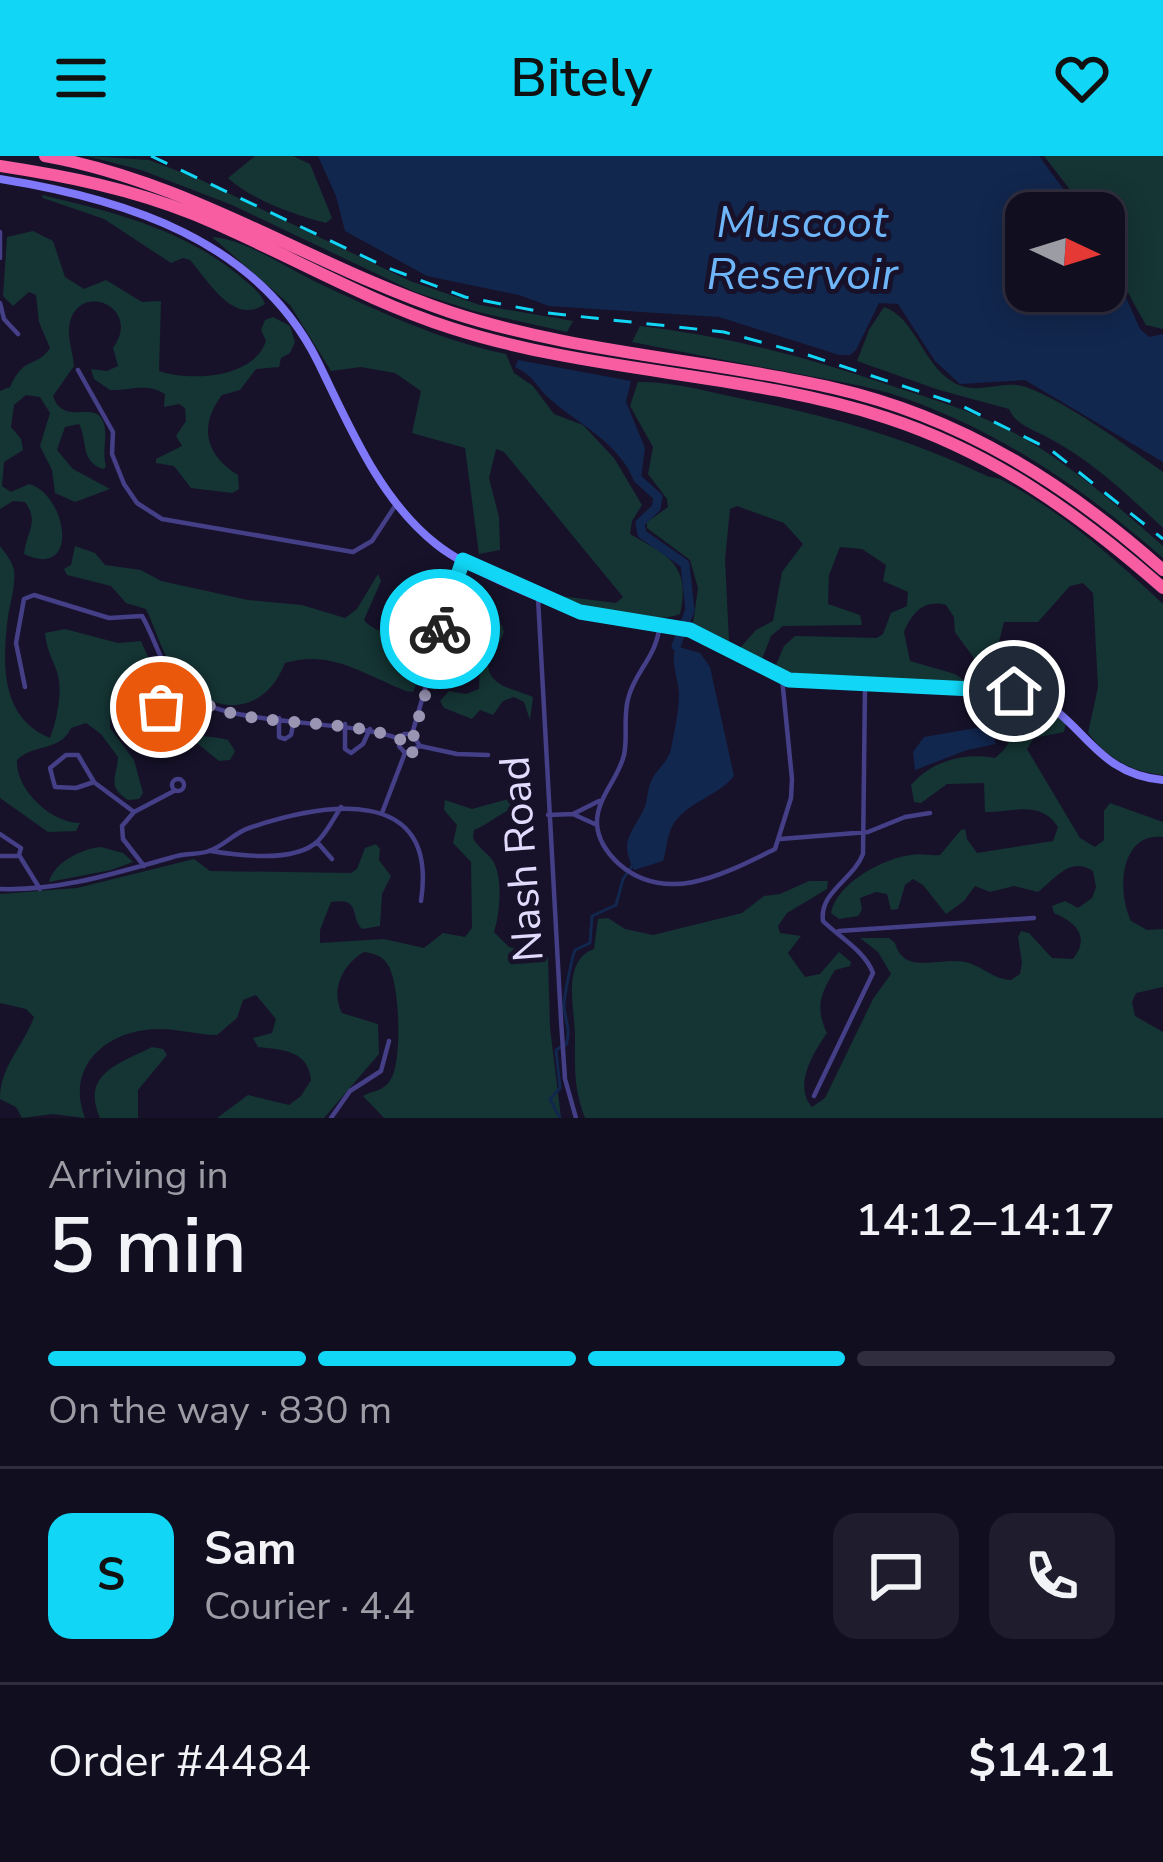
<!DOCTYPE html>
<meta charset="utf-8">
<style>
:root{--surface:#110e20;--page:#1e1c2d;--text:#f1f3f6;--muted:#9c9ca5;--line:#302e3e;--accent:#11d6f5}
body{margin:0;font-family:"Nunito Sans",sans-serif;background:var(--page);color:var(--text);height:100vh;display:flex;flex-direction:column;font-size:45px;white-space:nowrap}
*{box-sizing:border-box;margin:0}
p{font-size:39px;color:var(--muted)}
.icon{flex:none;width:66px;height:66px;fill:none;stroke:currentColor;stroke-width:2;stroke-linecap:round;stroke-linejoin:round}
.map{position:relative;height:962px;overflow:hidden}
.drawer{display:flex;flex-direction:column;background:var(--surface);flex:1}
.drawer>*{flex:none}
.needle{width:78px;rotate:94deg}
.tools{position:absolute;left:1005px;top:36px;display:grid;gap:24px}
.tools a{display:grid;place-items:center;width:120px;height:120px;border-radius:24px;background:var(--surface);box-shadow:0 6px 30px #0003,0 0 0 3px var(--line);font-size:60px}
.pin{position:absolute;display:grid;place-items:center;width:102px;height:102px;color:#fff;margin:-51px;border:6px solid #fff;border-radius:50%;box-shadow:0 3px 12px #0007}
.courier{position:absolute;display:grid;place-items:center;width:120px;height:120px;margin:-60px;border:9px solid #11d6f5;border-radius:50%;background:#fff;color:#222;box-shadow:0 3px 15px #0007}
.overview em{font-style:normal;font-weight:600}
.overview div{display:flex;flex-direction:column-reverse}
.overview{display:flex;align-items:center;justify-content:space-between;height:204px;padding:0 48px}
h1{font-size:78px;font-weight:600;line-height:90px}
.bar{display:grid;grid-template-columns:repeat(4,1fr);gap:18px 12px;align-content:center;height:144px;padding:0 48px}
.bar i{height:15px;border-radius:9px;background:var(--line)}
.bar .on{background:var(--accent)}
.bar p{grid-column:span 4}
.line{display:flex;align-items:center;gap:30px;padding:0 48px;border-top:3px solid var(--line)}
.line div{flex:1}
.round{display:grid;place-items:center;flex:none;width:126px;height:126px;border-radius:24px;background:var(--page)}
header{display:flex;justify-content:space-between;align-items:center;height:156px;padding:0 48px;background:var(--accent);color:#111;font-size:54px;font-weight:600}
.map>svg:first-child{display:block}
.green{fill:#153434}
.water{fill:#12274e}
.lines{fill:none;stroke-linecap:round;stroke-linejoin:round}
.stream{stroke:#12274e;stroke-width:3}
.river{stroke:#12274e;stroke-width:9}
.street{stroke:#443f87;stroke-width:4.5}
.secondary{stroke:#7f78f9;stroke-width:8}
.highway{stroke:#f85da2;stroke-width:12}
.rail{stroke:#11d6f5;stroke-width:3;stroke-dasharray:18 15;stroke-linecap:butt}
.done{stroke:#9a95b3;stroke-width:12;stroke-dasharray:0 21.6}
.route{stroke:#11d6f5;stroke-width:15}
.labels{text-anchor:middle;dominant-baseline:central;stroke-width:10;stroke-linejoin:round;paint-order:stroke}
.street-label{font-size:42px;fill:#e1dcfd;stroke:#17122a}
.water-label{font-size:45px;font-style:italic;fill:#6fb5f9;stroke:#17122a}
</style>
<header><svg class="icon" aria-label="menu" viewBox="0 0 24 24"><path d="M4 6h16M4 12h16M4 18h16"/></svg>Bitely<svg class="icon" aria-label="heart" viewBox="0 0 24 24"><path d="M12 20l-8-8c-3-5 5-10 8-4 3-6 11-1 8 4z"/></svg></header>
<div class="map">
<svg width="1163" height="962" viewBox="0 0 1163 962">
<rect width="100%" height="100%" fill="#17122a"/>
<path class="green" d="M87,0L149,4L199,23L410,125L480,149L573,165L567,176L474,155L415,136L232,49L141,14Z
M255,0H293L310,8L332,62L326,67C295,59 252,44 228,22Z
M1044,0H1163V173L1146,169C1127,136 1104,95 1104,57H1088Z
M42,39C114,56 183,73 241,121C251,130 261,136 265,148C234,170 210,127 190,104L183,102L171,107L104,63L43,42Z
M33,75L53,85L65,121L84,133L106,124L142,146L161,145L159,215C191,226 254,222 266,185L261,174L265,164L273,161L290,170L295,186L290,197L281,202L279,211L256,213L240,234L222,239C198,270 206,300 238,319L239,333L232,337L191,332L174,310L156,307V303L182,290L176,280L186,265L185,252L179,248L164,251L165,238C146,226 130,235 110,234L94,223L91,213L107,215L118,210L113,192C144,149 74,123 69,172C68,184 73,197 74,210L53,240C63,269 91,247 101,262C110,274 101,294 106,310L104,313C80,307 88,285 79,268L65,271L57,294L73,313L110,333L75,346L55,337L52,314L40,290L50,257L40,241L26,239L14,249L11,271L21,283L23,294L4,306L2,330L11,336L29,328C67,338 81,425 24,398C26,377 40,366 25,346L13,345L0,353V235L10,231C25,198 36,213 50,192L39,166L36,139L29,136L13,150L3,140L7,81Z
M212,81C244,83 284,110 314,125C376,154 438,184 506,198L514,217L533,230L554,258L583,269L614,302L642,349L632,365L630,378C668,400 691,408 680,458C650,471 576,449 544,438L616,447L623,441L504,296L496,293L489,322L499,361L500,394L479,398L465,292L412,277L421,235L395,217L361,211L331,215L290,149Z
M884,151C915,161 923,209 953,226C978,241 1001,223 1026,231C1066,245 1128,291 1163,316V372C1127,338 1091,304 1047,281C1032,273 1015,268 1009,253L939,234L857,205L869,174Z
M640,170C727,180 806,201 889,229C929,242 972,255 1009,274C1066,304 1115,348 1163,390V402C1084,333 1000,275 901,241C867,229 829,224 794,217C740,207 686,197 632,186Z
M638,226C674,225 713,237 748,244C831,260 908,283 985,319C990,322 997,321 1002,324C1061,355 1114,402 1163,448V619C1130,616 1108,602 1088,577L1098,531L1093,437L1083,427L1070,430L1038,466H1004L991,517L987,520L955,476L954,461L946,449C925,443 912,456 904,476L910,505L955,518L968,527L964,528L827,524L780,514L776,509L784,490L795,480L877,482L883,478L891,457L907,450L908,436L883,425L886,409L862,393L840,391L829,419L828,448L860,459L862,469L783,470L771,480L760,508L739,493L756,474L773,465L782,416L803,388L784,367L737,350L730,353L725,403L729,485L693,468L698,432L690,404L647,372V366L668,351L667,343L648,318L653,291L630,250Z
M0,390C6,398 12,405 14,414C16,429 10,446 8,461C2,506 0,562 50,582C57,564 64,532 56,513C51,500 46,491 45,477L65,473L118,487L141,485L157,521C129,531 110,541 110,572L134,604L143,637L139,643L128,644C106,630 117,622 118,601L101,578L86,567L71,572C60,596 34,587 17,604C15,634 53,668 80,667L76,675L48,676L0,642Z
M75,390L95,397L105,409L141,414L161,425L248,444L302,449L345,462L357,453L378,418L381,425L364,464C381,484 405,472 423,485L422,515L413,536L406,535C365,519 331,493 285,507C263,563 208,561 175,514C161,496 156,473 146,453L126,447L111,430L67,419L64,413L71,409Z
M487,463L502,469L504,476C501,487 492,494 489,503C483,530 516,533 533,541L530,564L524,546L514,541L503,545L493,559L480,554L472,563L444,552L440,545L449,535L466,538L479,533L480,502L467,488L453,486L450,479L467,477Z
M1000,537L1039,546L1066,566L1064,576L1034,582L1027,593L1080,682L1095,691L1104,684V655L1110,647L1163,666V681C1119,676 1117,737 1131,765L1147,774L1163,773V831L1136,837L1132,846L1135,860L1163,876V962H585C573,931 575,909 575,877C574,851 562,804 594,793L598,763L608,762L625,773L653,779L742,757L764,740L780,738L809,725H828L827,733L787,757L778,770L780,777L801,780L788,797L805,821L820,818L839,796L851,806L850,810L835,814C820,838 815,852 827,877C813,897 793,930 812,951L825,942L873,843L891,818L878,796L860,782H889L895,787C904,820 940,801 965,806C981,809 992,823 1011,824L1020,818L1022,807L1018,781L1021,775L1029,777L1052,802L1073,803C1091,780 1075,766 1054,757L1052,750L1065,745L1078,752L1092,742L1096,731L1093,715C1070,700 1056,722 1038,736L1014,730L990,736L975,730L964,745L946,758L923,729L913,723L905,729L898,753L891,754L887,738L876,736L860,742L862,754L858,760L839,763L831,757C837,726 885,702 911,699C921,697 930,700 940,699L961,674L965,673L967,683L977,697L1053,685L1058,671C1040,643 1010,657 985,656L984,627L947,628L921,647L914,646L911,629C932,605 964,596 995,602C1028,576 998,564 1000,537Z
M139,565C154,581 202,577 228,584L235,595L230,604L219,605L192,583C170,581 158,588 139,573Z
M512,642L519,650C502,655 491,667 474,674L473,682C478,692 487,696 493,705C504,723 499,761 494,776L509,791L548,801L550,872L561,962H384L363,940C373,934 385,936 392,921C402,901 400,828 388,809C383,800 373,797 364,796C343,808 330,834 342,857L378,868L379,898L324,962H217L248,939L289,949L301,940L311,924C308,894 283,894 258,891L253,882L272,877L276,863L256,839L243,844L237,862L217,879C198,879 179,873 161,873C110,872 64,908 85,962L53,958L22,962L16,951L0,943C0,910 23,891 34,861L26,853L0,847V738L77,732L194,703L210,715L351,717L357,713L365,692L376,688L380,693L379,704L391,720L382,738L380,770L362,773C349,760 362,741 331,746L320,774V787L384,783L424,792L443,777L465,781L472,772L471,706L453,687L457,669L444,654L445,644L472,653Z
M101,691L123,697L133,706L111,714L49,726C54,707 80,693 101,691Z
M152,891L163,893L167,899L138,934V962H100C80,917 121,907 152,891Z"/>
<path class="water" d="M318,0H1039L1081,57H1026V135H1104V92L1140,173L1149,181L1163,178V306L1025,224L960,228L935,205L898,148L879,147L856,194L850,199H839L719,161L549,150L519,139L427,120L345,75L336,40Z
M518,204L631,225L626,246L645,292L641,322L634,325C619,286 579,269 550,243C534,229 537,222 515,211Z
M676,490L700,497L710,511L734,620C715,642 691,644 674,667C667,677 667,693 663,705L634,714C619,685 631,679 644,653C648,644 647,634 651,625C656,614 669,605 671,593C674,577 679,557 679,537C678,521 670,506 676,490Z
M976,572L991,574L996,588L967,594L915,614L913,596L924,581Z"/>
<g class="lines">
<path class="stream" d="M566,889C571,875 566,867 564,852C563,845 572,801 575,794L590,787L592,760L616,749L623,723L632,710
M560,962L550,943L560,932L556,894L561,891"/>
<path class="river" d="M638,323L658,341L656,352L640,367L642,378L685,408L690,454L676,490"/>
<path class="street" d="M0,76V102
M0,147L4,163L18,178
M78,214L113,276L112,298L124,328L137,347L162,363L353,396L372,385L395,350
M538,442L561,864L565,923L576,962
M660,467C657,502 635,514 628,543C623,562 628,581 624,599C618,624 596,642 597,668C598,684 607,697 619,708C667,750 726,717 775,693L791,642L792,623L782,522
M178,530L164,545L163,558H174L189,540
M25,531L16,487L24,443L34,439L109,462L142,460C156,484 161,512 182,533C219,573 343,561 400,583L404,578H412
M279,562V581L285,583L291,579L294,564
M345,568V593L351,597L363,588L370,573
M412,578L462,406
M412,578L420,590L457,598L488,599
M400,583L399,590L405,597L420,590
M66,599H78L94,626L76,632L55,631L50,612Z
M172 629a6 6 0 1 1 12 0a6 6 0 1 1-12 0Z
M95,627L134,656
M382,657L405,597
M548,659L573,658L599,645
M575,659L597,669
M0,678L21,692L19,699L40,733
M780,683L868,676L905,661L930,657
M317,686L332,703
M211,695C241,700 295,707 318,685C327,676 334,662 341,651
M0,700H17
M144,710L123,683L122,670L134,656L174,635
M0,733C60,735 116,717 173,701C184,697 199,699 209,695C224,690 234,677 249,672C323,647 439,627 421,745
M839,775L1034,762
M814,940L873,817C865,795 839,781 823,765C819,736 853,724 863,698L865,530
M331,962L350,935L381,915L389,885"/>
<path class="secondary" d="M0,23C125,43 258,84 318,206C349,269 379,343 436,388C467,413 555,451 593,459C623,464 655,463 684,472C731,486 765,525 816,528L1006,534C1081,543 1083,617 1163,624"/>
<path class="highway" d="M45,0C191,26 312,110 450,156C574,197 707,203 833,232C961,261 1066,328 1163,414
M0,10C66,20 131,33 193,58C281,94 361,143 451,172C593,218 746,216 887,262C994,297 1080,359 1163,432"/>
<path class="rail" d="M151,0L388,112L465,141L547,157L724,176L805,198L958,248L1051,294L1163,383"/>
</g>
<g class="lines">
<path class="done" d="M161,551L178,530C229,579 334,557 400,583L405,597L415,596L419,586L412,578L422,553L440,473"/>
<path class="route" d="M440,473L463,404L580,456L690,474L789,524L1014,535"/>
</g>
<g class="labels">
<g class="street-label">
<text transform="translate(522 703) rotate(-94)">Nash Road</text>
</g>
<g class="water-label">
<text x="802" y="66">Muscoot<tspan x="802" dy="52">Reservoir</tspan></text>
</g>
</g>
</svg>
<div class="tools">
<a><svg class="needle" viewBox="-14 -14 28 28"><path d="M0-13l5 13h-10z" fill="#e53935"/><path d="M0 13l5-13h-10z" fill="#9c9ca5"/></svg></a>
</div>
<div class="pin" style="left:161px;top:551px;background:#ea580c"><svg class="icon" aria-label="bag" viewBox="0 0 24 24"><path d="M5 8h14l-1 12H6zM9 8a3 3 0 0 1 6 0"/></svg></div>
<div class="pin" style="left:1014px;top:535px;background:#1f2937"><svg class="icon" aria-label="home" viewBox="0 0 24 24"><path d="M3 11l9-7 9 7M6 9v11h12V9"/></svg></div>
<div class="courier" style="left:440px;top:473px"><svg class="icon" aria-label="bike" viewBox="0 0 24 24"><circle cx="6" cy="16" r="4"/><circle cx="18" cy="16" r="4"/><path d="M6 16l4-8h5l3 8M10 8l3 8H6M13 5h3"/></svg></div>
</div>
<section class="drawer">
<div class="overview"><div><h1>5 min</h1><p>Arriving in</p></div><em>14:12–14:17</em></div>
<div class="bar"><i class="on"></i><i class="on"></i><i class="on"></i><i></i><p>On the way · 830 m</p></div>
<div class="line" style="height:216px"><b class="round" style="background:var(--accent);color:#111">S</b><div><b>Sam</b><p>Courier · 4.4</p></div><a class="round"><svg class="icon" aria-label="chat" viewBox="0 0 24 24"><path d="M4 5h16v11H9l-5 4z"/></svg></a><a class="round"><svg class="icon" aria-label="phone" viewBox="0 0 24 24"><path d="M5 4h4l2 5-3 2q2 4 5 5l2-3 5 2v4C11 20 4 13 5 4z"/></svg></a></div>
<div class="line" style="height:156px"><div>Order #4484</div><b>$14.21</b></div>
</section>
